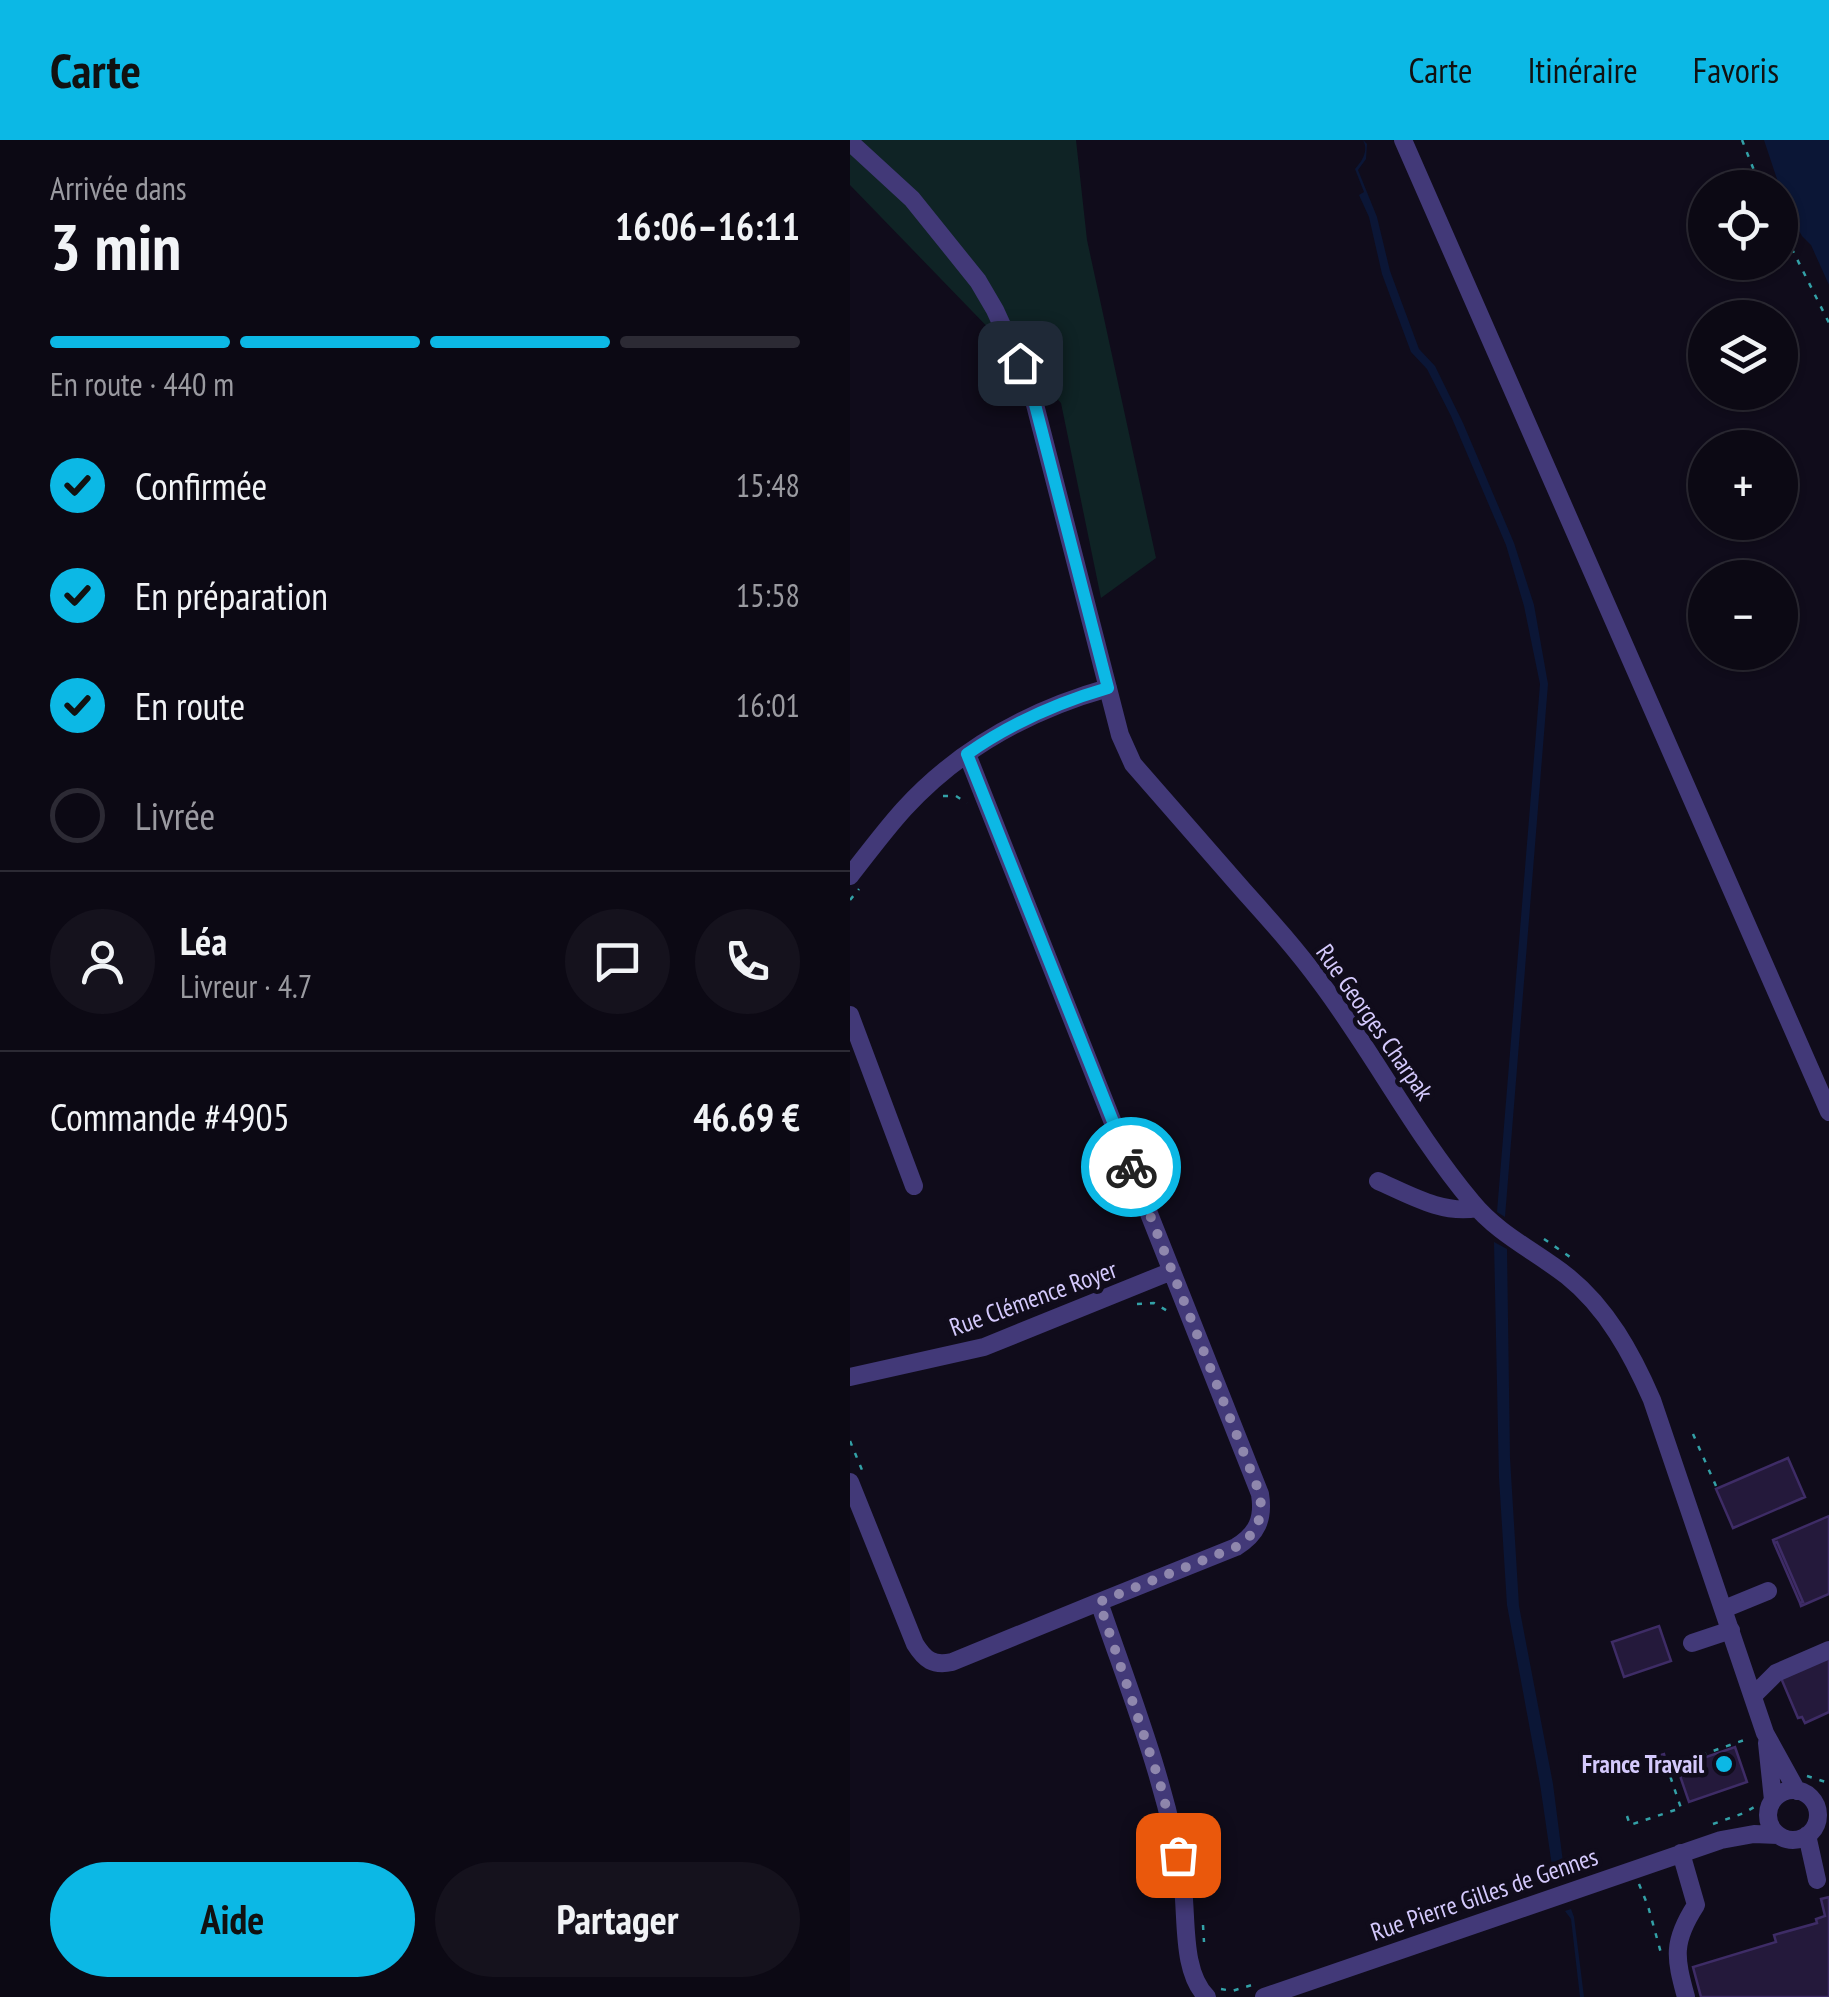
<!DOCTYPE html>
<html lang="fr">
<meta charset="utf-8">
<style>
:root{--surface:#0c0914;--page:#15121d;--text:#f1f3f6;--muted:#9a9aa0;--line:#2c2a34;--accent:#0cb8e5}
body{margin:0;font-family:"PT Sans Narrow",sans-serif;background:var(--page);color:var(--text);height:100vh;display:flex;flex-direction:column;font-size:38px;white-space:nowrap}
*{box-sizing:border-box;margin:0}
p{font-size:32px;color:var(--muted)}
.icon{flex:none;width:55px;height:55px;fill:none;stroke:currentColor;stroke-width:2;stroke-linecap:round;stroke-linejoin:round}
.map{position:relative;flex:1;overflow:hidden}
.panel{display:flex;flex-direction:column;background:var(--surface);width:850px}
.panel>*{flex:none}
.tools{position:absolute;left:838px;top:30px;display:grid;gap:20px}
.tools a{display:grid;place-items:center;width:110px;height:110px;border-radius:50%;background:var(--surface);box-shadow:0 2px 8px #0004,0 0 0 2px var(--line);font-size:50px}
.pin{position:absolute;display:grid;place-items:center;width:85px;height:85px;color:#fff;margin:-42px;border-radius:20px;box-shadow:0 5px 15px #0006}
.courier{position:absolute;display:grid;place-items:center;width:100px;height:100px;margin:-50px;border:8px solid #0cb8e5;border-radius:50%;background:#fff;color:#222;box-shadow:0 2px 12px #0007}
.summary em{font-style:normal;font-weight:600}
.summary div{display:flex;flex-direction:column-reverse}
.summary{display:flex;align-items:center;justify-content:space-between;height:170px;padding:0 50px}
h1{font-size:65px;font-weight:600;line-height:75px}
.bar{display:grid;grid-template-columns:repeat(4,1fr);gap:15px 10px;align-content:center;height:120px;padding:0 50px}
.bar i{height:12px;border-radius:8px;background:var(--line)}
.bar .on{background:var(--accent)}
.bar p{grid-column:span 4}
.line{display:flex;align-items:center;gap:25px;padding:0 50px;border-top:2px solid var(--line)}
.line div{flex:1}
.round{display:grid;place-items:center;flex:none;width:105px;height:105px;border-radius:52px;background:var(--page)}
ol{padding:0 50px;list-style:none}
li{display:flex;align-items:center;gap:30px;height:110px}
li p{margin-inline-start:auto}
li .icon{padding:10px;border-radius:50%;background:var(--accent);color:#111;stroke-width:4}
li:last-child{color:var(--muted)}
li i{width:55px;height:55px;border:5px solid var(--line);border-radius:50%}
.primary-button{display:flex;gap:20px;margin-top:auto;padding:20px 50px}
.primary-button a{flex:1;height:115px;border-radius:60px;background:var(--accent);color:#111;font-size:40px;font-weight:600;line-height:115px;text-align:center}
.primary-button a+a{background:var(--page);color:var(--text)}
header{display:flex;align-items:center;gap:60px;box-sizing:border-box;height:140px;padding:0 50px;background:var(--accent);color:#111}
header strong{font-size:48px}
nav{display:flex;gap:55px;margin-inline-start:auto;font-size:35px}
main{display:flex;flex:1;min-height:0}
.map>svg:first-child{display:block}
.green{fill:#0f2325}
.water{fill:#0b1636}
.building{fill:#24193b;stroke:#3e2c66;stroke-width:2.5}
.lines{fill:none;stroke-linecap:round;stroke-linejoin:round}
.path{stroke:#33a1a7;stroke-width:2.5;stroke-dasharray:5 8;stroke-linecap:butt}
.minor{stroke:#423978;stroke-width:18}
.done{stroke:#8f87ad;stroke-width:10;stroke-dasharray:0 18}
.route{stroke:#0cb8e5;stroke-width:12}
.poi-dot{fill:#0cb8e5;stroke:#100c1b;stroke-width:4}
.labels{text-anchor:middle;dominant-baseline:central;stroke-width:9;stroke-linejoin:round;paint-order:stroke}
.street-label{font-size:25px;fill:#d4c9fc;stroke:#100c1b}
.poi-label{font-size:25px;font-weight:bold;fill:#d4c9fc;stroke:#100c1b;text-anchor:end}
</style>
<header>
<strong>Carte</strong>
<nav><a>Carte</a><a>Itinéraire</a><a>Favoris</a></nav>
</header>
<main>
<section class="panel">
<div class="summary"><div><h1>3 min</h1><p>Arrivée dans</p></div><em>16:06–16:11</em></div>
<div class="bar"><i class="on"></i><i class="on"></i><i class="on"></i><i></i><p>En route · 440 m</p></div>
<ol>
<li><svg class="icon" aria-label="check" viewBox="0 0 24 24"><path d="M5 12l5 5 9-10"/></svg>Confirmée<p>15:48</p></li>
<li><svg class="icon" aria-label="check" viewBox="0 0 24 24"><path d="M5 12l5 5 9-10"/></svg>En préparation<p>15:58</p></li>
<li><svg class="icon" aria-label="check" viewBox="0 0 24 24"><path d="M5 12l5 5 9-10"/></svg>En route<p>16:01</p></li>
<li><i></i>Livrée</li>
</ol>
<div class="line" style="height:180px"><a class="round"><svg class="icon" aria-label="person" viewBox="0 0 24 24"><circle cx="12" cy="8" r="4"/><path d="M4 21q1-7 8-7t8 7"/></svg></a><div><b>Léa</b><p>Livreur · 4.7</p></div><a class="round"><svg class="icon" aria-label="chat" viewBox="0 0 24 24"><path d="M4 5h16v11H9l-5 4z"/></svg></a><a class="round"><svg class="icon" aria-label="phone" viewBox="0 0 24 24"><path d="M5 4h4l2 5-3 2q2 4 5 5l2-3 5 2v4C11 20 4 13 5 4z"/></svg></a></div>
<div class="line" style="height:130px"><div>Commande #4905</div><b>46.69 €</b></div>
<div class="primary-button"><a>Aide</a><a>Partager</a></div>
</section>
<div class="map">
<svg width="979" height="1857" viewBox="0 0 979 1857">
<rect width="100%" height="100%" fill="#100c1b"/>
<path class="green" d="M0,0H226L237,100L306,418L251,458L211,263L0,45Z"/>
<path class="water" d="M513,0L517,4L516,19L508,30L527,77L540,131L569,209L585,226L613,283L664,403L684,465L698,544L655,1077L647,1072L690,544L674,466L656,405L601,276L577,229L561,212L532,134L519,77L509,55L514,52L505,29C512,21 519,11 513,0Z
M914,0H979V145L961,105L952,96L937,69Z
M644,1102L657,1109L660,1318L669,1466L703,1644L714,1730L703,1733L690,1644L657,1465L649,1338Z
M721,1769L724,1777L734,1857H730L721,1779L715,1771Z"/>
<path class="building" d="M938,1318L955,1357L883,1388L866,1349Z
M979,1376V1454L951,1466L950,1463L953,1462L927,1402L924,1403L923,1400Z
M927,1402L953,1462L950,1463L924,1403Z
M809,1486L821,1521L774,1537L762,1502Z
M979,1518V1572L955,1583L952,1577L948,1578L931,1538Z
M885,1607L897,1642L839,1662L827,1627Z
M814,1614L817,1624L805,1629L801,1618Z
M979,1757V1857H851L843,1827L926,1802L924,1795L967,1783L966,1779L975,1776L971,1759Z"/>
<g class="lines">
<path class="path" d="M892,0L911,48
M930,85L979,183
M93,656H106L117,663
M0,760L9,749
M694,1099L720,1117
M287,1164L304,1163L321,1173
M843,1294L866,1346
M0,1301L12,1330
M957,1636L979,1643
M777,1676L780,1685L831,1668L817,1627L900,1598
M863,1684L894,1673L906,1666
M789,1744L798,1766L811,1813
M353,1785L354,1802
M371,1849L382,1851L402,1845"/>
<path class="minor" d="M553,0L979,972
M0,2L62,59L128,141L145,170L181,249L270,595L283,624C320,666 356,708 393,750C420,780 447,810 471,843C524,914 565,994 622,1062C648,1094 685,1111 717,1136C757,1168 782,1214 802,1260L915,1593L947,1651
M117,614L410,1354C414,1379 407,1394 386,1407L249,1462C281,1556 319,1649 333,1748C337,1781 332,1833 357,1857
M0,736C18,713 35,690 54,669C109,609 180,570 258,548
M0,875L64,1046
M528,1041C558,1054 593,1075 627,1068
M0,1237L134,1207L322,1131
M0,1342L65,1504C75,1520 83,1526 102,1522L249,1462
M874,1469L918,1451
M842,1503L881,1490
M903,1556L926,1533L979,1510
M917,1603L923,1660
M918 1675a25 25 0 1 1 50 0a25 25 0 1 1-50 0Z
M957,1695L967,1740
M831,1713L846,1765C822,1802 825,1817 836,1857
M414,1857L871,1700L904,1694L928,1695"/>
</g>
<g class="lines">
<path class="done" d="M281,1027L410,1354C413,1379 407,1394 386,1407L249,1462L310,1643L328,1715"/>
<path class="route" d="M170,223L181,249L258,548C206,563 161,583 117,614L281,1027"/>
</g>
<circle class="poi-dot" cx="874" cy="1624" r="10"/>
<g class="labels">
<g class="street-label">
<text transform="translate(525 882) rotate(55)">Rue Georges Charpak</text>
<text transform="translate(183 1158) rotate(-20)">Rue Clémence Royer</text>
<text transform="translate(634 1754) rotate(-19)">Rue Pierre Gilles de Gennes</text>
</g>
<g class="poi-label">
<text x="854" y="1624">France Travail</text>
</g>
</g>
</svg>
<div class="tools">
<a><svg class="icon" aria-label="locate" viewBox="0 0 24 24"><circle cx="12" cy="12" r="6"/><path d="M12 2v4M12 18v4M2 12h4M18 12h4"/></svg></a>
<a><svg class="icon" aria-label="layers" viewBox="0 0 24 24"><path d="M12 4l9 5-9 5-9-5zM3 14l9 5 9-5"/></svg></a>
<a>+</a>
<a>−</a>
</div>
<div class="pin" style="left:328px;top:1715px;background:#ea580c"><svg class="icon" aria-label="bag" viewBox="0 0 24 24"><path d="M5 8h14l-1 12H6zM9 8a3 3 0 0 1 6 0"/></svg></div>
<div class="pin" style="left:170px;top:223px;background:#1f2937"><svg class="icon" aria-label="home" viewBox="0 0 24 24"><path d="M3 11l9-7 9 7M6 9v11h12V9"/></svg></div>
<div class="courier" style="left:281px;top:1027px"><svg class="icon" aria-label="bike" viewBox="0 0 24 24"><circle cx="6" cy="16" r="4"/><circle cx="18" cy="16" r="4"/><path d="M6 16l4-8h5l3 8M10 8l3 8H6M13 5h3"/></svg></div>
</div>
</main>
